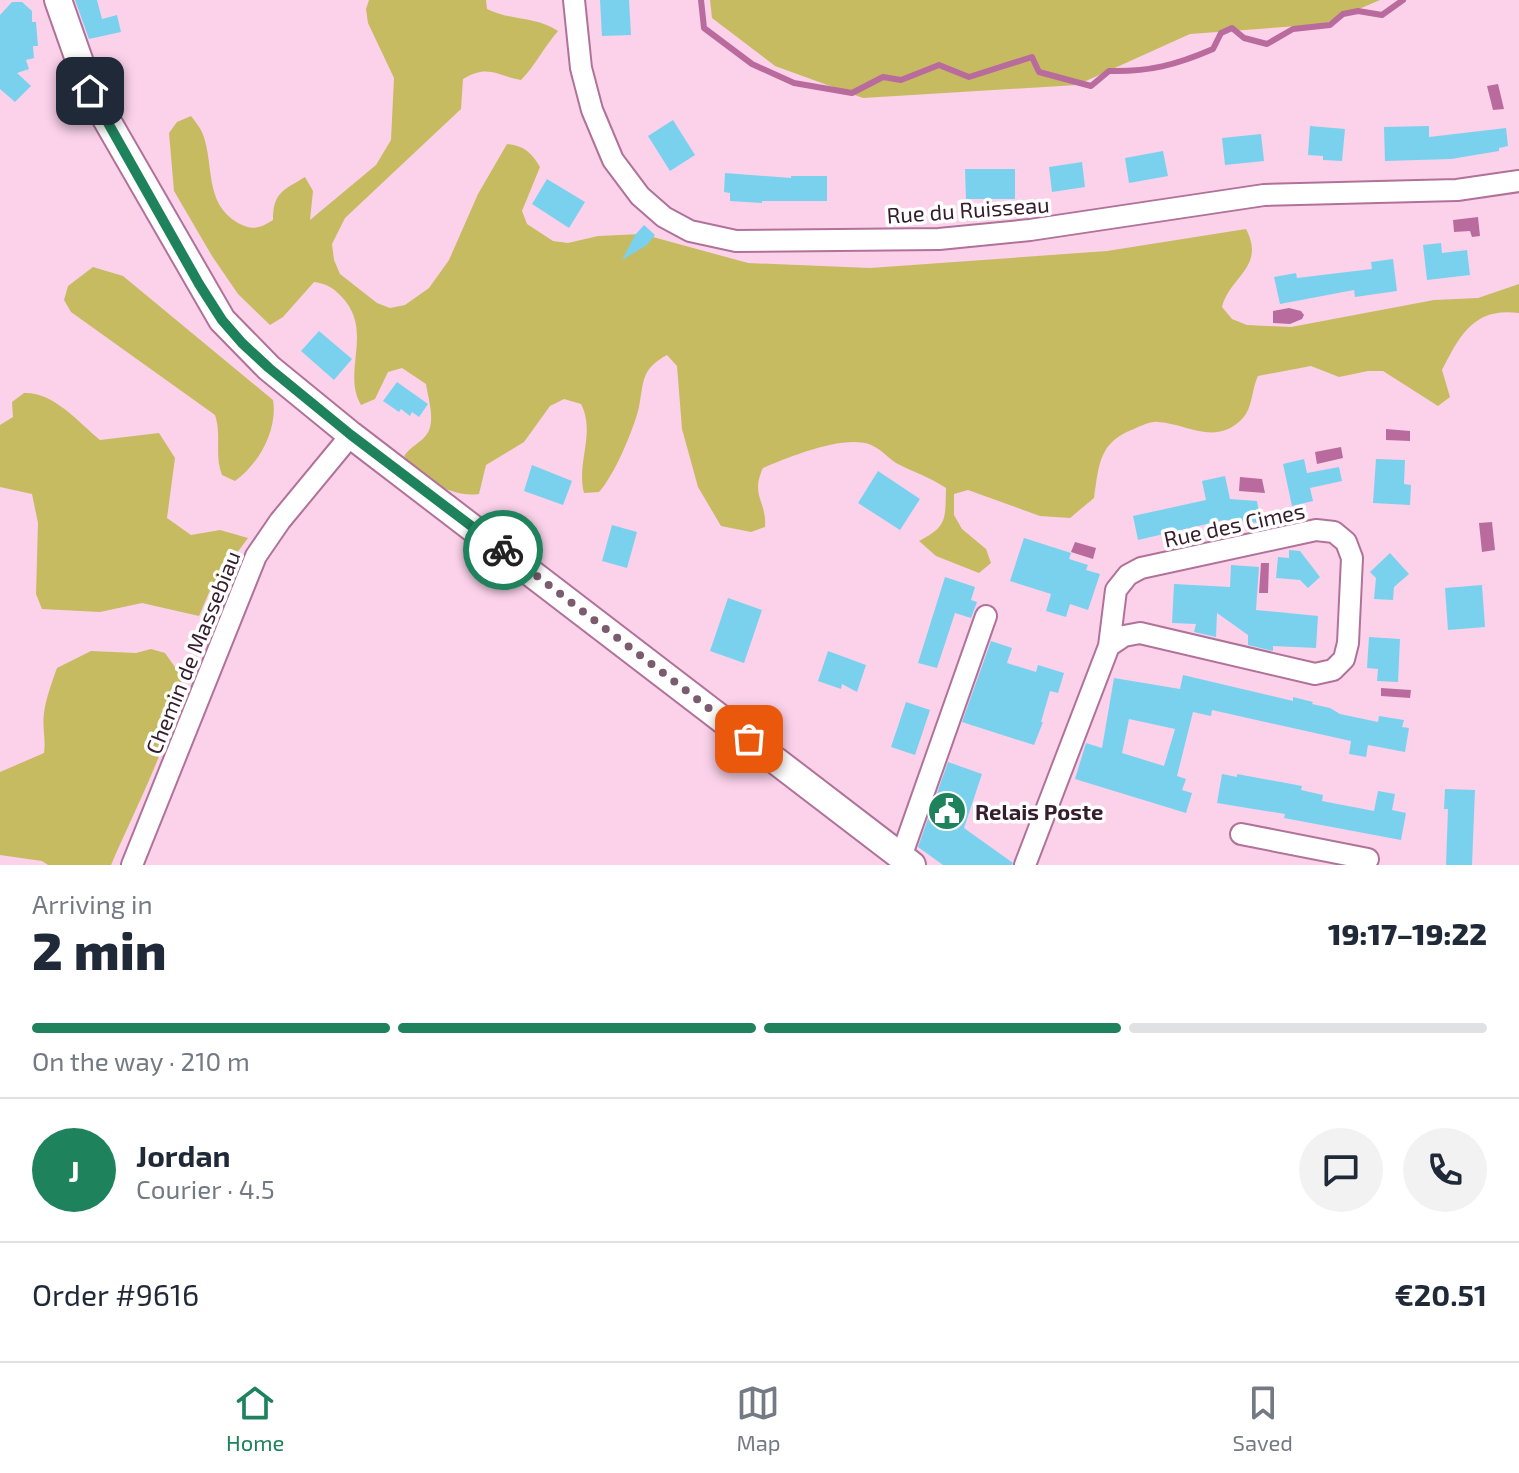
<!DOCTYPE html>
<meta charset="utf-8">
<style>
:root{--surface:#fff;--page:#f2f2f3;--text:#1f2937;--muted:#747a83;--line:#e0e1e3;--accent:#1e825c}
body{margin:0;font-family:"Exo 2",sans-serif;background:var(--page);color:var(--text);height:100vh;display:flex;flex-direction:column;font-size:30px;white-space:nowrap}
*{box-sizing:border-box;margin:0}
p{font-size:26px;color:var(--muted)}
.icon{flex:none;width:44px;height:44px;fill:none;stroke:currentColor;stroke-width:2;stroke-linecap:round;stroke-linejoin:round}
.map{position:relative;height:865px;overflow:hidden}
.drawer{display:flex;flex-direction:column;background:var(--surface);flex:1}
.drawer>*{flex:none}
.pin{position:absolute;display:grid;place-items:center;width:68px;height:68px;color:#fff;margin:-34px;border-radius:16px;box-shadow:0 4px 12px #0006}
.courier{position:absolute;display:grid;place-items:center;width:80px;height:80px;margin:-40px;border:6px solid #1e825c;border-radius:50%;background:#fff;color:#222;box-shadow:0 2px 10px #0007}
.headline em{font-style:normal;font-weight:800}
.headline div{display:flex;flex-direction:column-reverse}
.headline{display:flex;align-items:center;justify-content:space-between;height:136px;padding:0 32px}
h1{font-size:52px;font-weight:800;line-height:60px}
.bar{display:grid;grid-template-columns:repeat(4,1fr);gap:12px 8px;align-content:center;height:96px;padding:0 32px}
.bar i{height:10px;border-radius:6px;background:var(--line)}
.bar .selected{background:var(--accent)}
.bar p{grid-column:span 4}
.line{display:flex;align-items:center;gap:20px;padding:0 32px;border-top:2px solid var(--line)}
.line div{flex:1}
.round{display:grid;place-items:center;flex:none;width:84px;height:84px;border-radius:42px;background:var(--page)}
.tabs{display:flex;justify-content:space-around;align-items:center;height:112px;border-top:2px solid var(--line);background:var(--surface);font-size:22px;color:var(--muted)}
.tabs a{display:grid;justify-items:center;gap:4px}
.tabs .selected{color:var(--accent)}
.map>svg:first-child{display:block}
.green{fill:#c6bb61}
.water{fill:#b96b9d}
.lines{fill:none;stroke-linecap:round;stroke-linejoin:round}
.stream{stroke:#b96b9d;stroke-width:6}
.building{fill:#7ad1ee;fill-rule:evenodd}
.minor-casing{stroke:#b17299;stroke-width:24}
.major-casing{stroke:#b17299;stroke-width:30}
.minor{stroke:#fff;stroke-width:20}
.major{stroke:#fff;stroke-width:26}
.done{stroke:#7b5c6f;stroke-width:8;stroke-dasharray:0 14.4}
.route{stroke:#1e825c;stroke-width:10}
.labels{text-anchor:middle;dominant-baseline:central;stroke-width:7;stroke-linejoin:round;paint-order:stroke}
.street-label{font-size:22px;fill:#361d2d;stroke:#fff}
.poi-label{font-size:22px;font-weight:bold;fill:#361d2d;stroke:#fff;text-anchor:start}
</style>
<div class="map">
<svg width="1519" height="865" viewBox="0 0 1519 865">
<rect width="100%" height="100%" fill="#fbd2ea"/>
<path class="green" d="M369,0H486L487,9C511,21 536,16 558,31C544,47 535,66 521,80C496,75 487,64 463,79L461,109L345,218L332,244L334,260L340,274L377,303L390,308L405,305L429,288L449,260L478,194L507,144C524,146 531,152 540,167L522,211L527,224L553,241L568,243L598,236L642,234L748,263L870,268L1107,251L1246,229C1266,267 1230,276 1222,307L1232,319L1247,325L1291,327L1434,300L1478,298L1519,284V313C1474,307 1460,335 1442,370L1450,397L1438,406L1383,371H1368L1339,377L1311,366L1258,376C1251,391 1253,410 1240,421C1213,445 1188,424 1158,422C1151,421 1141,426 1134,429C1099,442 1099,464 1094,498L1070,518L1040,516L968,490L954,494V515L962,529L986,549L991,563L979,573L936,556L919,541C948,526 945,519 946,488C930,477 913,472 896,463C887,457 881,449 871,445C845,434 789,457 763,468C750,496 767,501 765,527L751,532L721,526L698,487L682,429L677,366L667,355C641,369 644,381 639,407C634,429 614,476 599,492L584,493C576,463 596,433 581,404L564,399L550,406L524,442L486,465L479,494C452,498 420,478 404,456C411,446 422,442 427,434C436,421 428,398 426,384L402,368L388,372L375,399L361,405C341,371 375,331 341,296C332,287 327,284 314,282L283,317L270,325L238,294L212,256L174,191L169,133L177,122L191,116C195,121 199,126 202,132C215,163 203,203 238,223C252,231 261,228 273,220C273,192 284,190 305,177L313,191L310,220L376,165L391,140L394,78L368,23L366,9Z
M710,0H1380L1324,24L1190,34L1077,85L863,98L775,66L712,18Z
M93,267L123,276L273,400C278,429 259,464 235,481L222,475C214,455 222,435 215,415L71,312L64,300L68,286Z
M24,393C54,392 78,422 100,440L159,433L175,458L167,518L191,535L220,530L248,538L211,588L199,616L142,603L100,612L42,609L36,594L38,523L32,494L0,487V425L13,417L12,402Z
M151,649L165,653L182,677C175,734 134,811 111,865H48L42,861L0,855V772L44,753C46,739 42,727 44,713C46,698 52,682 57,668L91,651L136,653Z"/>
<path class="water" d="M1498,84L1504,109L1493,110L1487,86Z
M1478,217L1480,236L1472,237L1470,231L1454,232L1453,220Z
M1289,308L1301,311L1304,315L1302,319L1290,324L1273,323V311Z
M1386,429L1410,431V441L1386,440Z
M1341,447L1343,458L1317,464L1315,452Z
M1240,477L1262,479L1265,493L1239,491Z
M1492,522L1495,550L1482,552L1479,523Z
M1075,542L1096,548L1093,559L1071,552Z
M1261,563H1269L1268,593H1259Z
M1381,688L1411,690L1410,698L1381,696Z"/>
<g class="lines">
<path class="stream" d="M701,0L704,28L752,64L794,83L852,93L883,77L901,80L939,65L969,77L1032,57L1039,72L1091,86L1109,71C1149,72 1176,65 1213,49L1221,33L1232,28L1244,38L1267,44L1293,29L1330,25L1343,14L1358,11L1382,15L1403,0"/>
</g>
<path class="building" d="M75,0H97L102,19L117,15L121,32L89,39Z
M600,0H629L631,35L602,36Z
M12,2H22L32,11V22H36L38,46H33L34,58L26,60L29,69L17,73L31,86L15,102L0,89V15Z
M673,120L695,155L670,171L648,136Z
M1310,126L1345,129L1342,161L1323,160V156L1308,155Z
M1429,126V137L1506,128L1508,146L1499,148V151L1451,159L1385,161L1384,127Z
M1261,134L1264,161L1225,165L1222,138Z
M1163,151L1168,176L1129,183L1125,158Z
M1082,162L1085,187L1052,192L1049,167Z
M965,169H1015V199H966Z
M725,173L791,178V176H827V201H762V203L730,201V193L724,192Z
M547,179L585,202L569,228L532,204Z
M644,225L655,235L647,245L622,260L635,235Z
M1441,243L1442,253L1467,250L1470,275L1427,280L1423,245Z
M1393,259L1397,291L1355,297L1354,290L1280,304L1274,277L1296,273L1297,278L1372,269L1371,262Z
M319,331L352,359L334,380L301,351Z
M397,382L428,404L419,417L412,412L410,416L401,409L399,412L383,401Z
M1304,459L1307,473L1339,467L1342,481L1310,488L1313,501L1292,506L1283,464Z
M1376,459L1405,460L1404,484L1411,485L1410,505L1373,503Z
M532,465L572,481L563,505L524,491Z
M878,471L920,499L900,530L858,503Z
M1225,476L1230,499L1257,501L1261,523L1224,520L1138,540L1133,516L1206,500L1202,481Z
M612,525L637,532L627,568L602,561Z
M1024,538L1071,553L1069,559L1088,565L1086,570L1100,574L1088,610L1070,604L1066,617L1046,611L1051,594L1010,581Z
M1289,550L1300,551L1320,577L1308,588L1300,580L1276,578L1278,557L1289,558Z
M1390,553L1409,574L1394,587L1393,600L1374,599L1376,578L1370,572Z
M1231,565L1259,567L1256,610L1318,616L1316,648L1273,646V651L1248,645V635L1217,613L1216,637L1194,632L1196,624L1172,623L1174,584L1230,587Z
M945,577L975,587L971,600L977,602L971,618L955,613L937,668L918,663Z
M1482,585L1485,627L1448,630L1445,588Z
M728,598L762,610L744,663L710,651Z
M1369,637L1400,639L1398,682L1377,681L1378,669L1367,668Z
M991,641L1012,648L1007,663L1036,672L1038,665L1064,673L1058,693L1050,691L1041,722H1043L1034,745L962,722Z
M828,651L866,665L857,692L842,684L841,689L818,681Z
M1183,675L1293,701V697L1313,702L1312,704L1330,708L1340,714L1378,722L1379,716L1404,720L1402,727L1409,728L1405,752L1368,745L1366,757L1349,754L1351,741L1212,710L1211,716L1193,712L1177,776L1186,779L1182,790L1192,793L1186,813L1075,779L1086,743L1102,748L1114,678L1180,689ZM1129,719L1175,729L1164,766L1122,753Z
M906,702L930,710L915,755L891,747Z
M948,762L982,774L964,828L1013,863L1012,865H943L918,847Z
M1222,774L1237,777V774L1302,786L1301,790L1323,795L1322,801L1374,811L1378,791L1395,794L1392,810L1406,813L1401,840L1284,818L1285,814L1217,803Z
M1445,789L1475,790L1472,865H1446L1448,809H1444Z"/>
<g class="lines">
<g class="minor-casing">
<path id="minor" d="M574,0L581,68L592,110L613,160L640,196L664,217L690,231L736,241L939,239L1030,230L1264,195L1457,190L1519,181
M1241,834L1368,859
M901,857L986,616
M132,865L256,556L280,521L351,435
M1025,865L1109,646L1116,590L1128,575L1141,568L1316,530L1334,532L1346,542L1352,558L1348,643L1344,659L1333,670L1315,674L1140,633L1124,636L1109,646"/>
</g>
<g class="major-casing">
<path id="major" d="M58,0L90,91L222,320L269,368L351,435L912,865"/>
</g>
<use href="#minor" class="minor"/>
<use href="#major" class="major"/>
</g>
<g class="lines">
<path class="done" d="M503,550L749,739"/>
<path class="route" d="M90,91L199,284L222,320L242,343L269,368L351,435L503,550"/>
</g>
<defs>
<g id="civic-disc" transform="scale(2)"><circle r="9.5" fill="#1e825c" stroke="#fff"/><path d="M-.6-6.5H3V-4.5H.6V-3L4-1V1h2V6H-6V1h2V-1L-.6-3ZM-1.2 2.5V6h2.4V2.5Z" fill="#fff"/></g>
</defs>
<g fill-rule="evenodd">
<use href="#civic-disc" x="947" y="811"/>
</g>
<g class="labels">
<g class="street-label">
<text transform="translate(968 209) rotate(-4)">Rue du Ruisseau</text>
<text transform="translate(1234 524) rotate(-12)">Rue des Cimes</text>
<text transform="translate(192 652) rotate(-68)">Chemin de Massebiau</text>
</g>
<g class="poi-label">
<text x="975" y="811">Relais Poste</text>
</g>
</g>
</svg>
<div class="pin" style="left:749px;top:739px;background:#ea580c"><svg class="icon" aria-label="bag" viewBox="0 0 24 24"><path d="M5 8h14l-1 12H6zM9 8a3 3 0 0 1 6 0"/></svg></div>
<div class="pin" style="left:90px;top:91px;background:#1f2937"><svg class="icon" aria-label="home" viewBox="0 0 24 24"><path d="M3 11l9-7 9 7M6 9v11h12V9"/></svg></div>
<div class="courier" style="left:503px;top:550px"><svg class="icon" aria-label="bike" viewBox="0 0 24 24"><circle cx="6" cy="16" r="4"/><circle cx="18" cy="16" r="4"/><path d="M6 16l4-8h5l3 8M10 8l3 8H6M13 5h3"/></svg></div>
</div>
<section class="drawer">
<div class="headline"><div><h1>2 min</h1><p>Arriving in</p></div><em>19:17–19:22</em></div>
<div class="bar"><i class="selected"></i><i class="selected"></i><i class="selected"></i><i></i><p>On the way · 210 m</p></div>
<div class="line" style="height:144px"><b class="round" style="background:var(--accent);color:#fff">J</b><div><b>Jordan</b><p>Courier · 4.5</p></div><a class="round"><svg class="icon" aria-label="chat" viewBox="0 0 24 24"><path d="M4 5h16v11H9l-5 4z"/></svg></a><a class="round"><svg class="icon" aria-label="phone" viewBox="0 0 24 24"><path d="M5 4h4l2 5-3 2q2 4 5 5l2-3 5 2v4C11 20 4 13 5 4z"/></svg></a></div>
<div class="line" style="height:104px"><div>Order #9616</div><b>€20.51</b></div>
</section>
<nav class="tabs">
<a class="selected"><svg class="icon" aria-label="home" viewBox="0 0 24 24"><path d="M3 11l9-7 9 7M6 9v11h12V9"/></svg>Home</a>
<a><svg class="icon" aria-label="map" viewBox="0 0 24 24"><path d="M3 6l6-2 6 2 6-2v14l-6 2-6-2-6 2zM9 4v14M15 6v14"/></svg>Map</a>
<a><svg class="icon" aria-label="saved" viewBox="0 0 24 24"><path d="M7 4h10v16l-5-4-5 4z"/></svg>Saved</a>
</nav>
